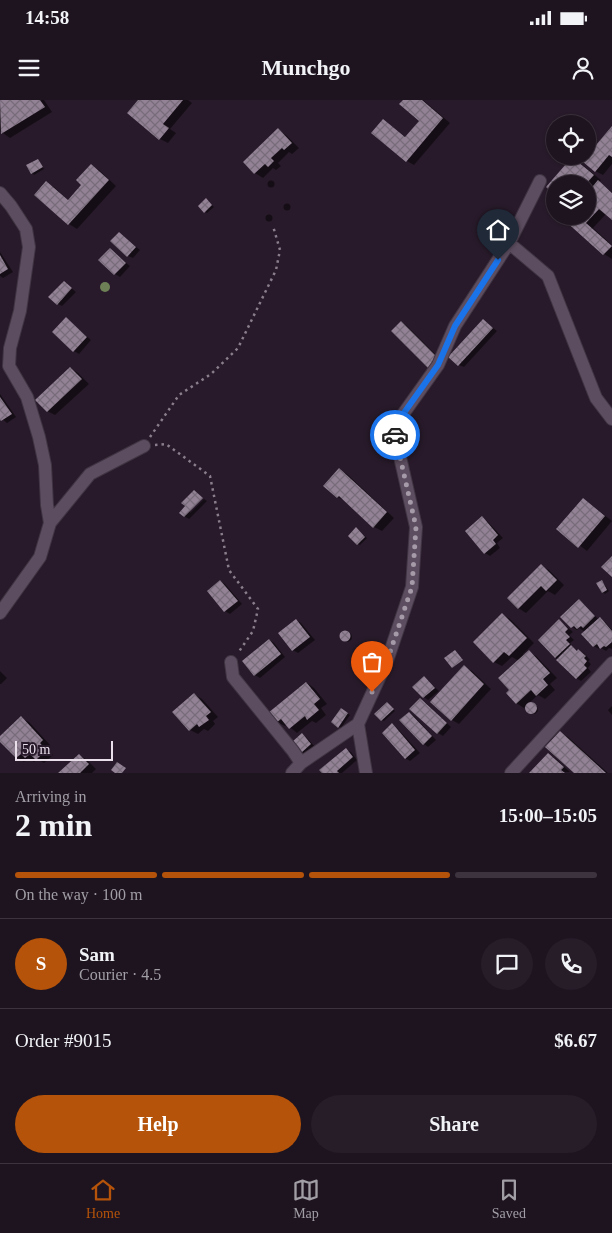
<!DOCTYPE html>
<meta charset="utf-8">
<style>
:root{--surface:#1e1420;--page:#261d29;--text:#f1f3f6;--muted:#a19ea5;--line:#3c333e;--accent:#b45309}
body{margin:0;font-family:Georgia,serif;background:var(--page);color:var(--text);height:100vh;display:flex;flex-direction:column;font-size:19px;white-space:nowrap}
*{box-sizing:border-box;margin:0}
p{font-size:16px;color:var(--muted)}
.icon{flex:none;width:28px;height:28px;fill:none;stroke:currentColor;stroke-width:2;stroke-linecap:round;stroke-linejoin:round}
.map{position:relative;height:673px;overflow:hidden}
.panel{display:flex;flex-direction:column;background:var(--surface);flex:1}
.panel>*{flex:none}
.controls{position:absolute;left:546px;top:15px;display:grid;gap:10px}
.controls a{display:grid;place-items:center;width:50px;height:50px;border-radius:50%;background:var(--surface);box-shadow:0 1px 4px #0004,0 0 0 1px var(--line);font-size:25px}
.scale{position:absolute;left:15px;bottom:12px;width:98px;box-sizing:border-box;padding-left:5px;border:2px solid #e9dfeb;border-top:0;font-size:14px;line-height:18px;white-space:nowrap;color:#e9dfeb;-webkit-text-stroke:4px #281a2a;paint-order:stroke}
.pin{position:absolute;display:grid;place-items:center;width:42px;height:42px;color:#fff;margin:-51px -21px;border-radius:50% 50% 50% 0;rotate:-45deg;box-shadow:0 0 5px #0007}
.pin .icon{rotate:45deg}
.courier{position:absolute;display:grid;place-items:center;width:50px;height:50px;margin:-25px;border:4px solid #1a73e8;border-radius:50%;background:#fff;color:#222;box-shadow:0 1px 6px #0007}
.headline em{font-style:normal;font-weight:700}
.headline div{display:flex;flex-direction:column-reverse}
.headline{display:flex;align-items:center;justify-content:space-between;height:85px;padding:0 15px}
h1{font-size:32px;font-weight:700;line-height:38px}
.bar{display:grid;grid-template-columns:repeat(4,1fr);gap:8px 5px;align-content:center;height:60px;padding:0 15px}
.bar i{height:6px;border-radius:4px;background:var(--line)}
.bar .current{background:var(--accent)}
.bar p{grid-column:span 4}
.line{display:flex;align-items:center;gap:12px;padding:0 15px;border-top:1px solid var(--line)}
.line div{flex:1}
.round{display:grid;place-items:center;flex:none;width:52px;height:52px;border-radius:26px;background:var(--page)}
.primary-button{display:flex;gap:10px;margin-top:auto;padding:10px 15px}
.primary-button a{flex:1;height:58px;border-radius:30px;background:var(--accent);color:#fff;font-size:20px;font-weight:700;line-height:58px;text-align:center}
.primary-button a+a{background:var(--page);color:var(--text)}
.status{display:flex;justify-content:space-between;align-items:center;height:35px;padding:0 25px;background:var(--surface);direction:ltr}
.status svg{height:14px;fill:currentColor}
header{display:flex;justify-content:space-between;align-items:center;height:65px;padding:0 15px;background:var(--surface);font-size:22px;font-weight:700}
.tabs{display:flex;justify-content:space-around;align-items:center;height:70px;border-top:1px solid var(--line);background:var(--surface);font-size:14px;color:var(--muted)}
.tabs a{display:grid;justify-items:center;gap:2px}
.tabs .current{color:var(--accent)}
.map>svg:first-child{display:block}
.shadow{fill:#0007}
.building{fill:url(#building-cross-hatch)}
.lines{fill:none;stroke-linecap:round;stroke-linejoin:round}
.minor-casing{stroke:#403543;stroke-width:14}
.path{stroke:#8a7e8c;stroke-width:2.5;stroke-dasharray:2.5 4;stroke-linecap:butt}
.minor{stroke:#5d4d60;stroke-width:12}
.tree{fill:#6e8156}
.done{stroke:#a59aa7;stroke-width:5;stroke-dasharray:0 9}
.route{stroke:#1a73e8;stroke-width:6}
</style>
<div class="status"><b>14:58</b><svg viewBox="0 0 49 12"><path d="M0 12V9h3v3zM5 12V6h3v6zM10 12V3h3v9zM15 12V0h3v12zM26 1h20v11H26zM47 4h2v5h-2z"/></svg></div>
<header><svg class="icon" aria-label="menu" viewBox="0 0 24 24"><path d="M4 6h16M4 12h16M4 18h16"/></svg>Munchgo<svg class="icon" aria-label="person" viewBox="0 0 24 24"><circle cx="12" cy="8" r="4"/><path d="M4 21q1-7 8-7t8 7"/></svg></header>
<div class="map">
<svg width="612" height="673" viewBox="0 0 612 673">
<defs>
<pattern id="building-cross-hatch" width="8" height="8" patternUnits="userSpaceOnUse" patternTransform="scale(1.25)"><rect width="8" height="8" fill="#938296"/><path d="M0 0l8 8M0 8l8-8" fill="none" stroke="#786c7a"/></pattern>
</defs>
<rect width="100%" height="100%" fill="#281a2a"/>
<path class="shadow" d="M0,0H44L52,12L10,38L0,31Z
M140,0H188L192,3L170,29L176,33L168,43L160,39Z
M404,0H423L450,23L414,65L407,61L383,20L407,38L421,20Z
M612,28V64L603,75L595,71L588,56V37L598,45Z
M278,30L286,35L299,48L292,54L289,52L278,63L281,66L276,70L273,68L263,78L255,73L244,62Z
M572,58L580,63L601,80L599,82L612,92V118L606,114L593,128L612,145V159L604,154L564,119L588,116V84H555V94L547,87Z
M38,60L44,69L34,75L28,66Z
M91,66L99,70L116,86L77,129L69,124L36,95L46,83L54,87L69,101L83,85Z
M267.5 84a3.5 3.5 0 1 1 7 0a3.5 3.5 0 1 1-7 0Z
M208,101L214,107L207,113L205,112Z
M283.5 107a3.5 3.5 0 1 1 7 0a3.5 3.5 0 1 1-7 0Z
M265.5 118a3.5 3.5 0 1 1 7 0a3.5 3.5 0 1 1-7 0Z
M119,133L140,150L133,158L128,156Z
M110,150L130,166L120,177L115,174Z
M0,152L13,172L3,178L0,176Z
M64,182L76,192L62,206L58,204Z
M66,218L91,240L79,254L74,251Z
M483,220L497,231L464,267L459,265Z
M401,222L406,225L442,261L434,270Z
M70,268L78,273L89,284L55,315L47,311Z
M0,294L16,317L7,323L0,317Z
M340,370L347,374L394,418L382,431L374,427L346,401L337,397Z
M195,391L202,397L190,409V413L204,399L207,401L189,419L184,416Z
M584,399L612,421L587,451L558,429Z
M482,418L487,421L503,438L497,443L500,448L490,456L485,453L466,431Z
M358,430L367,438L360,445L358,444Z
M541,466L549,470L564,485L555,495L548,491L526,513L518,508Z
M220,481L225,484L242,504L230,514L225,511Z
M602,481L609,491L605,494L603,492Z
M579,501L584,504L599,520L605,522L612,530V549L609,548L606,551L601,548L599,549L594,546L583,534L585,532L579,528L577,530L572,527Z
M502,514L510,519L534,543L523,554L524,556L529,552L536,556L557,578L550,584L555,590L545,599L538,595L528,604L532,603L537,606L538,611L535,614L528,611L526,606L524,608L516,603L511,590L519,561L512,557L502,566L494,562Z
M296,520L301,523L315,540L298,553L293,550Z
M560,521L573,532L569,535L574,540L570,543L573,548L584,553L590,560L588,561L591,564L588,568L591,572L581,581L576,578L555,557Z
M342 537a5 5 0 1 1 10 0a5 5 0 1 1-10 0Z
M269,540L274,543L285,557L260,578L255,575Z
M464,567L472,571L491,589L459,624L452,620Z
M0,571L7,578L1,584H0Z
M424,578L439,591L428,600L424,597Z
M307,583L314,588L327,604L321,608L326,615L316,623L312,621L297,633L287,625L285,626L277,622Z
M194,594L202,599L218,617L213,621L215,624L208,631L204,629L198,634L190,630Z
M425,602L451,627L443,636L438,633Z
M389,605L395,611L384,621L382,620Z
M612,606V615L608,610Z
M341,610L350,615L341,628L332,622Z
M409,613L414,616L436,640L428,647L424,644Z
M21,618L29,622L50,645L47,648L53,655L44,663L37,659L34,662L28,658L24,662L17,657L0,640V637Z
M393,625L397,628L420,653L410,661L405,658Z
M560,632L568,637L608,673H576Z
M302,635L307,638L316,648L306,655L302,652Z
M346,650L351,652L357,660L342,673H323Z
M549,654L556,659L570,672L531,673Z
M79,655L87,660L96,669L92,673H60Z"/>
<path class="building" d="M0,0H40L45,7L1,34Z
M138,0H183L163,24L169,28L159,40L127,13Z
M403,0H422L443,18L406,62L371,33L383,19L405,37L419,21L399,4Z
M612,26V57L609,55L595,72L576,56H588V37L596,45Z
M278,28L292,43L284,50L282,48L271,58L274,61L268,67L265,64L254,74L243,62Z
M572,57L594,75L586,84H555V95L546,87Z
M38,59L43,67L31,74L26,65Z
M91,64L109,80L68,125L34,95L46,81L68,100L81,85L76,80Z
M598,80L612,93V120L599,109L586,123L612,146L603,155L563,119L565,116H588V92Z
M206,98L212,105L204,113L198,106Z
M119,132L136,147L127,157L110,141Z
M110,148L126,163L114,175L98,160Z
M0,155L8,169L0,174Z
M64,181L72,188L57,205L48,197Z
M66,217L87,237L73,252L52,232Z
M483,219L493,228L458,266L448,257Z
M401,221L438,258L428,268L391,231Z
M70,267L82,279L47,312L35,300Z
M0,297L12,314L1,321L0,320Z
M339,368L387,412L373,428L339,396L337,398L323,386Z
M194,390L203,398L184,417L179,413L185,406L181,403Z
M583,398L605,416L578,448L556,429Z
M482,416L498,435L493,440L496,444L484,454L465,431Z
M356,427L365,437L357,445L348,436Z
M612,456V477L601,467Z
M541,464L557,480L546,491L541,486L518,509L507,498Z
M220,480L238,501L224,512L207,491Z
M602,480L607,490L602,493L596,483Z
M579,499L595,516L583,528L581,526L577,529L574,526L571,528L560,517Z
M502,513L527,538L509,556L504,552L493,563L473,542Z
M600,517L612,531V542L606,547L604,546L600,549L597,544L593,547L581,534Z
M296,519L310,537L292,551L278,533Z
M559,519L568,529L565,532L570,537L566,540L570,544L555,558L538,540Z
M339.5 536a5.5 5.5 0 1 1 11 0a5.5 5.5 0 1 1-11 0Z
M269,539L281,554L254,576L242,561Z
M571,545L577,551L578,549L586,556L584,558L587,561L584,565L587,568L576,579L556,560Z
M455,550L463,560L452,568L444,558Z
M529,550L550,573L543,579L548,585L536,596L531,590L516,604L506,593L509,590L498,578Z
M464,565L484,584L451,621L430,602Z
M424,576L435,588L423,598L412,587Z
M306,582L320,599L314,604L319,610L307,620L305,616L289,629L281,619L276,623L268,613Z
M194,593L211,612L206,616L209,620L199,627L197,624L189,631L172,612Z
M420,598L447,623L437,634L409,609Z
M387,602L394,609L381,621L374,614Z
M525 608a6 6 0 1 1 12 0a6 6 0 1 1-12 0Z
M341,608L348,613L338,628L331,622Z
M409,612L432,636L423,645L399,620Z
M21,616L43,640L40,643L46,650L36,660L30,654L25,658L21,654L16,658L0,642V636Z
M392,623L415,650L405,659L382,633Z
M560,631L606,673H574L545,647Z
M302,633L311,644L301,653L292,642Z
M346,648L353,657L337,671L339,673H322L319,670Z
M548,653L564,667L561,670L565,673H529Z
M79,654L89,664L80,673H58Z
M117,662L126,668L122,673H115L111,670Z"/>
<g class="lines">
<g class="minor-casing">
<path id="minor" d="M0,93L11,106L26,129L29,147L20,211L10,248L9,266L27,297L39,337L45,365L47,405L50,423
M509,143L548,176L596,298L612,319
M0,513L40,457L50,423L90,374L144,346
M231,562L233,577L293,651L301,663
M292,673L301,663L358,624
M366,673L358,624L387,561L412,487L416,427L395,335L396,324L438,265L455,226L509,143L540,81
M511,673L612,563"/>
</g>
<path class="path" d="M150,337L179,295L211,274L238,248L276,170L280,150L273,126
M155,345L166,344L210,376L229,470L258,509L253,531L238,553"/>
<use href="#minor" class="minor"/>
</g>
<circle class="tree" cx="105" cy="187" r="5"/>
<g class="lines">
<path class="done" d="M372,592L387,561L412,487L416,427L395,335"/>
<path class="route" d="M395,335L396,324L438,265L455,226L498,160"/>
</g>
</svg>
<div class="controls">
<a><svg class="icon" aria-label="locate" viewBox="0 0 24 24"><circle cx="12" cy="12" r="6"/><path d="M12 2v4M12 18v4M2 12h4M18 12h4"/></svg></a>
<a><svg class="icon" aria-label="layers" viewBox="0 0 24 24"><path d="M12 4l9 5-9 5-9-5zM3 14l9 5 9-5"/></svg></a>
</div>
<div class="scale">50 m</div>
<div class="pin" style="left:372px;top:592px;background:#ea580c"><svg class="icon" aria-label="bag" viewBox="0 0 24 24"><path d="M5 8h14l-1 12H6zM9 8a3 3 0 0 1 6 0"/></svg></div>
<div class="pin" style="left:498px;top:160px;background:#1f2937"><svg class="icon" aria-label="home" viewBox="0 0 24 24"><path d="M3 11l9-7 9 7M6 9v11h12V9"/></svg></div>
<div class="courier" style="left:395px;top:335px"><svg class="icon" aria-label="car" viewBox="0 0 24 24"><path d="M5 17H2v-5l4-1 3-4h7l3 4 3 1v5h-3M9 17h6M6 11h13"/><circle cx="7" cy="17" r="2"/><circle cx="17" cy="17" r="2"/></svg></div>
</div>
<section class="panel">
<div class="headline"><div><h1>2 min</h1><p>Arriving in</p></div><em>15:00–15:05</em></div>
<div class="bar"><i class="current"></i><i class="current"></i><i class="current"></i><i></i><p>On the way · 100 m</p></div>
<div class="line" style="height:90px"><b class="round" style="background:var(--accent);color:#fff">S</b><div><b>Sam</b><p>Courier · 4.5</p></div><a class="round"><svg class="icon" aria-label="chat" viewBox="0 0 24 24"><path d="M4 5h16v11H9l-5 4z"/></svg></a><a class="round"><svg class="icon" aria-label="phone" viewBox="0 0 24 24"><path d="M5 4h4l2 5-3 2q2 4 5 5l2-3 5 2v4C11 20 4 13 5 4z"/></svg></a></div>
<div class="line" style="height:65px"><div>Order #9015</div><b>$6.67</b></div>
<div class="primary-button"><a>Help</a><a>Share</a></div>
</section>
<nav class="tabs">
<a class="current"><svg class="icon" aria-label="home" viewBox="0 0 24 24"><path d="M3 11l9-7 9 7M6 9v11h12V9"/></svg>Home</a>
<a><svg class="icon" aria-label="map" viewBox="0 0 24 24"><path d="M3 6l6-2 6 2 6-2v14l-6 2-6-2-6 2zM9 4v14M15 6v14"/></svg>Map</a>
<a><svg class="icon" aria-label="saved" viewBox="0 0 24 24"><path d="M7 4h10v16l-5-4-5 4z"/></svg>Saved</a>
</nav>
